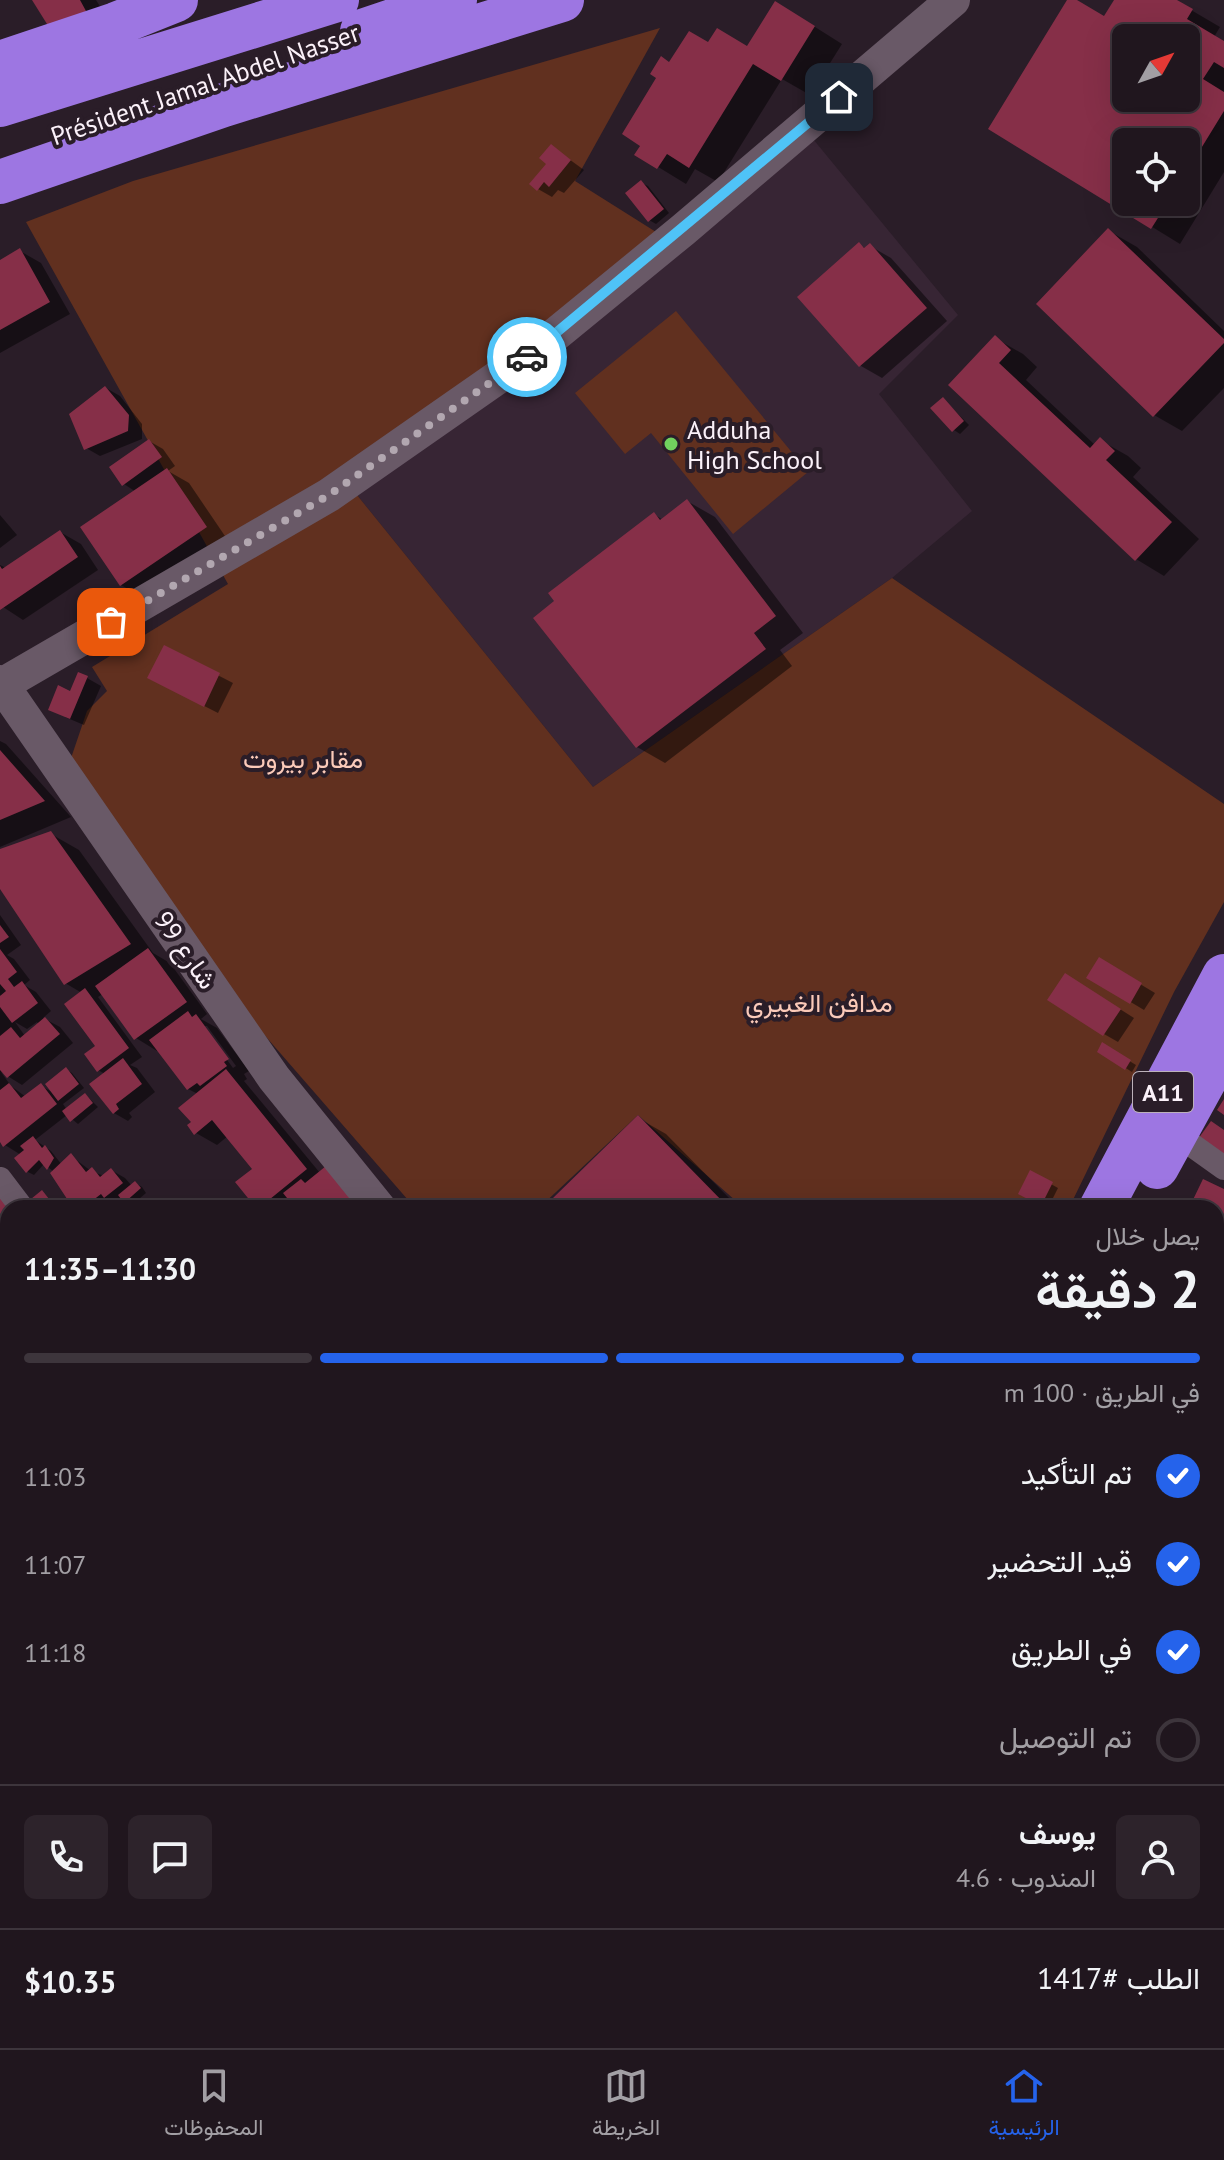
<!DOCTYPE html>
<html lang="ar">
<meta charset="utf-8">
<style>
:root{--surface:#20161e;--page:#2d232b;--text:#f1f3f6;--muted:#a29fa4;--line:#3d353c;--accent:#2563eb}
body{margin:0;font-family:"PT Sans",Vazirmatn,sans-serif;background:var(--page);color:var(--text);direction:rtl;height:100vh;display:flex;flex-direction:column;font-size:30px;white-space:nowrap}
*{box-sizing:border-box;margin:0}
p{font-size:26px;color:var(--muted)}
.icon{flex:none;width:44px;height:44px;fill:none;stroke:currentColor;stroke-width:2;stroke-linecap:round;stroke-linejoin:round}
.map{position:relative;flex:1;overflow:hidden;direction:ltr}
.panel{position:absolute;left:0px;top:1200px;width:1224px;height:848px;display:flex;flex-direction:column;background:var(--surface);border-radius:24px 24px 0 0;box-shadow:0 8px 32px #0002,0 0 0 2px var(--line);direction:rtl}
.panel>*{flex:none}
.needle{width:52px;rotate:50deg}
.fabs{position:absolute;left:1112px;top:24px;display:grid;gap:16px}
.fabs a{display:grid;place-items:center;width:88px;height:88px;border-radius:12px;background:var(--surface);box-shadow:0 8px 32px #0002,0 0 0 2px var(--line);font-size:40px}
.pin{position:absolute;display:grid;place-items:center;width:68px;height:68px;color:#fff;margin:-34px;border-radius:16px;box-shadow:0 4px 12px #0006}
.courier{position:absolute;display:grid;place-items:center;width:80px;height:80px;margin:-40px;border:6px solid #4fc3f7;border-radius:50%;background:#fff;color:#222;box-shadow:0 2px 10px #0007}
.overview em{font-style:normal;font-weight:600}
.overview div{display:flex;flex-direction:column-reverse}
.overview{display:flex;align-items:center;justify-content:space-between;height:136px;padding:0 24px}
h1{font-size:52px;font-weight:600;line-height:60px}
.bar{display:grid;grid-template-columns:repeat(4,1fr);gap:12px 8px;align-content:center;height:96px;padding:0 24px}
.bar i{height:10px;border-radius:6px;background:var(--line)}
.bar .current{background:var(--accent)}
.bar p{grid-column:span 4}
.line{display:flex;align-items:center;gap:20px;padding:0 24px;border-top:2px solid var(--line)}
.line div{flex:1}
.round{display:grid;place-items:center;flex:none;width:84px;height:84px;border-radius:12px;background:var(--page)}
ol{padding:0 24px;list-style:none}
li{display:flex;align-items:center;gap:24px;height:88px}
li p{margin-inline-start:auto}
li .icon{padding:8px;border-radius:50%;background:var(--accent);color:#fff;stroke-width:4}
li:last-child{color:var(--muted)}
li i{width:44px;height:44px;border:4px solid var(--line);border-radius:50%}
.dock{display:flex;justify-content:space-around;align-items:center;height:112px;border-top:2px solid var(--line);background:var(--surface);font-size:22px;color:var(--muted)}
.dock a{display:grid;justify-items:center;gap:4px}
.dock .current{color:var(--accent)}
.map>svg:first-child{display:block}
.built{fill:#372534}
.green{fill:#61301f}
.shadow{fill:#0007;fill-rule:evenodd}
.building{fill:#862f48;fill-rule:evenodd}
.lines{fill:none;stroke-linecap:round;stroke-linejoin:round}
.street{stroke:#695967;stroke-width:24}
.secondary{stroke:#695967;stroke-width:34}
.highway{stroke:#9d76e2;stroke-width:44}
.done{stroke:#b2a7b0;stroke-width:8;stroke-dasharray:0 14.4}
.route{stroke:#4fc3f7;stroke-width:10}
.poi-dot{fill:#71d25e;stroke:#2a1d28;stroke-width:3}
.labels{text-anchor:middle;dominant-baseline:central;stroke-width:8;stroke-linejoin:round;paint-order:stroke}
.shield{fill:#2a1d28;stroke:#bcb1ba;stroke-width:2}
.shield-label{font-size:24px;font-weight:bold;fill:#fbf1f9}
.street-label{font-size:26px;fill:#fbf1f9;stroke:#2a1d28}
.poi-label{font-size:26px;fill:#fbf1f9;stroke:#2a1d28;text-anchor:start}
.park-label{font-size:26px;fill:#fbcab9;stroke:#2a1d28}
</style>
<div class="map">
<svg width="1224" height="2048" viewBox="0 0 1224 2048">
<rect width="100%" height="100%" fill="#2a1d28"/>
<path class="built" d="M813,139L958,315L879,394L972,511L892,578L593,787L357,495Z"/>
<path class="green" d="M660,28L575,181L683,249L357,495L593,787L892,578L1224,804V902L1174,992L1069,1208H744L638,1115L539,1208H415L261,1031L69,764L87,711L107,691L92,667L228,584L26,222L133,181Z
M676,311L808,472L733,534L651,433L625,454L575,393Z"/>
<path class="shadow" d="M34,0H96L113,27Z
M1069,0H1074L1105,19L1115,0H1174L1220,27L1214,37L1224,43V172L1180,244L991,128ZM1126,38H1186V98H1126ZM1126,142H1186V202H1126Z
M804,20L842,44L810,95L782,79L718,182L695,169L686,184L637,154L670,64L709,45L748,48Z
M551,146L584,170L564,193L558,190L552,197L538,189L549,164Z
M642,183L648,186L669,213L656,224L649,220Z
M1109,231L1137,247L1224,331V388L1182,431L1154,415Z
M859,244L866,249L870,246L891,258L947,321L882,378L861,366L800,297Z
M20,251L41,263L70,314L0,353V262Z
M995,338L1023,354L1037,367L1026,380L1095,445L1100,440L1128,456L1141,468L1133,477L1199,539L1164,576L1136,559L951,385Z
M106,388L120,396L142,424V439L100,456L86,448Z
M943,399L969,425L960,434L954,430Z
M149,441L163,449L175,466L168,471L189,483L227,539L142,597L121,585L136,492L124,484Z
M687,501L715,517L803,633L780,650L792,666L665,763L637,747L654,514L663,520Z
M0,515L17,535L0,548Z
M60,532L81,544L98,570L23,620L0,605V565L6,568Z
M165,648L233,683L218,713L163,685Z
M87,678L101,686L84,725L65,717L71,693Z
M0,741L6,744L71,817L0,847Z
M51,834L79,850L153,953L170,963L207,1014L201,1019L217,1028L249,1071L244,1074L247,1079L244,1081L320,1173L298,1208H258L254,1169L228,1136L217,1145L196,1133L193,1122L198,1094L188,1089L159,1049L157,1051L136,1038L103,994L98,997L142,1057L130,1065L137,1068L155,1092L129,1113L132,1117L128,1121L114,1113L105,1074L98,1070V1047L82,993L65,983L0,885V851ZM202,1026H207L236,1066L233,1068Z
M0,915L21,945L7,955L14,959L30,980L24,985L36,992L51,1011L43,1018L60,1027L73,1043L22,1085L1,1072L11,1086L26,1097L41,1086L54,1093L66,1069L72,1073L84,1088L63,1104L67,1110L86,1095L98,1107L78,1124L67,1115L35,1140L51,1151L62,1165L71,1156L91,1171L104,1176L111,1170L125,1178L132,1186L135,1183L142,1187L146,1193L132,1205L124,1201L119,1204L114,1202L109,1206L112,1208H76L54,1172L44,1164L34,1175L28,1172L21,1155L5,1145L0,1139V998L2,996L0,995ZM15,1022L27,1029L37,1022L39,1025L25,1036Z
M1100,960L1155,993L1144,1010L1089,977Z
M1079,983L1134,1018L1118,1042L1104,1034Z
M1103,1045L1136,1065L1132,1072L1099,1051Z
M638,1118L666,1134L739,1208H565Z
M1031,1173L1058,1188L1048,1208L1021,1193Z
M0,1183L8,1208V1267L0,1273Z
M1224,1192V1266L1216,1262V1208H1191Z
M0,1375L8,1383V1464L5,1467L0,1464Z
M0,1580L8,1591V1640L0,1635Z
M0,1719L8,1728V1749L0,1756Z
M1216,1751L1224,1755V1769L1222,1767L1218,1776L1224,1780V1836L1216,1831Z
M7,1759L8,1785L0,1791V1764Z
M1216,1845L1224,1850V1945L1220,1951L1216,1949Z
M0,1862L8,1871V1884L3,1888L0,1887Z
M1216,2002L1224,2008V2030L1216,2025Z
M32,2040H121L128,2048H39Z
M222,2040H310L317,2048H228Z
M397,2040H432L438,2048H404Z
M979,2040H1029L1038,2048H977Z
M1076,2040H1130L1137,2048L1065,2047H1070Z"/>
<path class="building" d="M32,0H80L86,11L52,32Z
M1067,0H1077L1104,16L1114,0H1177L1193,9L1187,19L1224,41V68L1214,62L1203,79L1224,92V111L1186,173V142H1126V202H1168L1151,229L988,129ZM1126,38H1186V98H1126Z
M775,1L815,26L781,81L753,64L689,168L667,154L657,169L634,155L640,146L622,134L656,78L650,74L661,56L669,62L689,31L708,42L717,28L747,46Z
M551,144L571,160L549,187L544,182L537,191L529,184L546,164L539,158Z
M641,180L664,209L648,222L625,193Z
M1108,228L1224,339V343L1153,417L1036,304Z
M859,242L864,248L870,243L927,308L859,367L797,297Z
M20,248L50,302L0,330V260Z
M995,335L1011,350L999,363L1090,448L1100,437L1115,451L1106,460L1172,522L1135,561L948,385Z
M105,386L129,415L128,431L84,450L69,414Z
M943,397L964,421L952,432L930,408Z
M149,439L162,457L122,486L109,467Z
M167,468L207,527L120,586L80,527Z
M687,499L776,616L754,633L766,649L636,748L533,618L554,601L548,593L654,512L660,520Z
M60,530L78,557L0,610V566L2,569Z
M164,645L220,673L204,707L147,678Z
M78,672L88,676L70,719L48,710L58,685L70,691Z
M0,750L45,801L0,820Z
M51,831L131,944L64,985L0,889V849Z
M0,925L9,937L0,943Z
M148,948L187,1002L134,1040L95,986Z
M0,949L17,972L8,979L14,987L22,981L38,1003L12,1023L0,1007V996L6,991L0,984Z
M1099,957L1142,983L1130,1004L1086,978Z
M1065,973L1121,1009L1103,1036L1047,1000Z
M85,988L129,1048L97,1072L84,1054L95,1046L64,1004Z
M188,1011L192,1017L196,1014L229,1059L224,1062L227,1066L200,1086L197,1083L187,1090L149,1040Z
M45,1017L60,1034L7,1078L0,1070V1036L11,1027L20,1038Z
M1102,1042L1131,1060L1125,1070L1097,1052Z
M123,1058L142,1084L116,1104L119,1109L113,1114L89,1084Z
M66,1067L79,1084L58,1101L45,1084Z
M226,1069L307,1169L259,1208H256L235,1182L252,1169L212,1120L194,1135L187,1125L191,1122L178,1108Z
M9,1083L21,1098L41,1083L57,1104L3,1147L0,1142V1090Z
M85,1093L93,1103L70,1122L62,1111Z
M1224,1099V1115L1217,1110Z
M638,1115L729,1208H562L553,1198Z
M1211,1121L1224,1130V1159L1198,1139Z
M33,1136L42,1148L45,1145L54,1158L47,1170L39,1160L26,1173L14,1158L24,1150L20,1146Z
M71,1153L86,1172L92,1167L100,1177L111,1168L123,1183L104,1198L101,1194L83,1208H73L50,1173Z
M326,1166L361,1208H295L283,1193L301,1179L305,1183Z
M1030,1170L1053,1182L1041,1206L1018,1194Z
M1203,1179L1224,1189V1251L1216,1263V1208H1189Z
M135,1181L141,1188L124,1203L118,1195Z
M42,1190L56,1208H39L31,1199Z
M0,1195L8,1208V1239L0,1245Z
M102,1200L108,1208H90Z
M0,1409L8,1418V1458L2,1463Z
M0,1551L8,1562V1576L0,1582Z
M8,1588V1624L0,1630V1595Z
M1224,1616V1677L1216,1672V1627Z
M8,1687V1703L0,1694Z
M1216,1690L1224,1695V1740L1220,1748L1216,1744Z
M1224,1751V1771L1216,1767Z
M6,1757L8,1777L0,1784V1762Z
M1216,1773L1224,1778V1838L1216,1833Z
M1216,1858L1224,1863V1928L1216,1922Z
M0,1863L8,1871L0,1882Z
M1216,2002L1224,2008V2013L1216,2020Z
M30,2040H115L105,2048H37Z
M219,2040H298L288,2048H225Z
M384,2040L390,2048H374Z
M395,2040H426L432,2048H401Z
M756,2040H792L809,2048H752Z
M812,2040H927L943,2048H829Z
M977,2040H1024L1033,2048H975Z
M1055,2040H1074L1066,2048Z
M1083,2040H1123L1130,2048H1075Z"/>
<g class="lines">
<path class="street" d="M1175,1133L1224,1168
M0,1179L22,1208
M0,1285L8,1278
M1216,1588L1224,1594
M0,1748L8,1742
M0,1846L8,1855
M0,1954L8,1947
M161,2040L167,2048
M590,2040L599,2048
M519,2048L529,2040
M952,2048L955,2040
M1217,2048L1224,2041"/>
<path class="secondary" d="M0,682L274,1078L379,1208
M0,686L329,495L534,352L683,230L953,0
M1148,2040L1155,2048"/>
<path class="highway" d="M362,31L455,0
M0,63L116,24L176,0
M0,105L337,0
M0,182L224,105L562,0
M1157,1167L1224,1045
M1101,1208L1224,976
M650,2048L655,2040
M692,2048L696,2040"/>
</g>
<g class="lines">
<path class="done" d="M111,622L329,495L527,357"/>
<path class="route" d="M527,357L839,97"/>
</g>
<circle class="poi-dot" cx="671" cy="444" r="8"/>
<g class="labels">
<rect class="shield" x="1133" y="1072" width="60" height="40" rx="6"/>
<g class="shield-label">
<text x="1163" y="1092">A11</text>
</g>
<g class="street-label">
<text transform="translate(205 84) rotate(-19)">Président Jamal Abdel Nasser</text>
<text transform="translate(186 950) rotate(55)">شارع 99</text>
</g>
<g class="poi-label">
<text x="687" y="429">Adduha<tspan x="687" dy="30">High School</tspan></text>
</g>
<g class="park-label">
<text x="303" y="758">مقابر بيروت</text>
<text x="819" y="1002">مدافن الغبيري</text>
</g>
</g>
</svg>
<div class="fabs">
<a><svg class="needle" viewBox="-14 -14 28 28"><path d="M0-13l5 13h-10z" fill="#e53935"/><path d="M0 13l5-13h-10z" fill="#a29fa4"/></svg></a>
<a><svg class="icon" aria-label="locate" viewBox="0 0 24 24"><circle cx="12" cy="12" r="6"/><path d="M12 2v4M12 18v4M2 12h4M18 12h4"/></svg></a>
</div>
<div class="pin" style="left:111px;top:622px;background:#ea580c"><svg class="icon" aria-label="bag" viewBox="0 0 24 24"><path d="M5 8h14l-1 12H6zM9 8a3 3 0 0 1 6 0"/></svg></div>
<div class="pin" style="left:839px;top:97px;background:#1f2937"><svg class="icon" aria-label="home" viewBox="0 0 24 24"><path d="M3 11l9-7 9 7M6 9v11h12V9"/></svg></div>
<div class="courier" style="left:527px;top:357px"><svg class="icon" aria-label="car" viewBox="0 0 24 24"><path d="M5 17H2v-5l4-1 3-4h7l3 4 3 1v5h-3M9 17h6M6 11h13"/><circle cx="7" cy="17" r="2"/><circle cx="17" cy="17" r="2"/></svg></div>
<section class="panel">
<div class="overview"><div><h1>2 دقيقة</h1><p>يصل خلال</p></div><em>11:30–11:35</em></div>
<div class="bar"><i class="current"></i><i class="current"></i><i class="current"></i><i></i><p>في الطريق · 100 m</p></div>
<ol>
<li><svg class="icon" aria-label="check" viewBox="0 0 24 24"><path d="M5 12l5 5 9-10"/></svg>تم التأكيد<p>11:03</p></li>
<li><svg class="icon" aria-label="check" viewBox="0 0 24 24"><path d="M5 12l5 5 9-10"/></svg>قيد التحضير<p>11:07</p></li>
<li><svg class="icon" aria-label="check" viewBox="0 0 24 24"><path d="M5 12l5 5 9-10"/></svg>في الطريق<p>11:18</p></li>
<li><i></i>تم التوصيل</li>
</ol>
<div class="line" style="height:144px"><a class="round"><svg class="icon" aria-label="person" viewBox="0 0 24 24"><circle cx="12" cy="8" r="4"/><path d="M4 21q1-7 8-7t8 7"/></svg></a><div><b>يوسف</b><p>المندوب · 4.6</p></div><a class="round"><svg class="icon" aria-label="chat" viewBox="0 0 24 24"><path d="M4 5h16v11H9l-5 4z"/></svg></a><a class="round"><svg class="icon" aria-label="phone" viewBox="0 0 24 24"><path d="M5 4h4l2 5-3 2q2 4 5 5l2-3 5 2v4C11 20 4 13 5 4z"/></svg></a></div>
<div class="line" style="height:104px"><div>الطلب #1417</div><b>$10.35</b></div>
</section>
</div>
<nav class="dock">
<a class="current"><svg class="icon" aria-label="home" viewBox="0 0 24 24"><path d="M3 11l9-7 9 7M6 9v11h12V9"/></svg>الرئيسية</a>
<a><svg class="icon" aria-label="map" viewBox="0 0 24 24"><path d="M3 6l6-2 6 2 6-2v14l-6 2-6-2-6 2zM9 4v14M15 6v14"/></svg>الخريطة</a>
<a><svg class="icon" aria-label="saved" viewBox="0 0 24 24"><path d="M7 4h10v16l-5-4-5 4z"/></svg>المحفوظات</a>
</nav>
